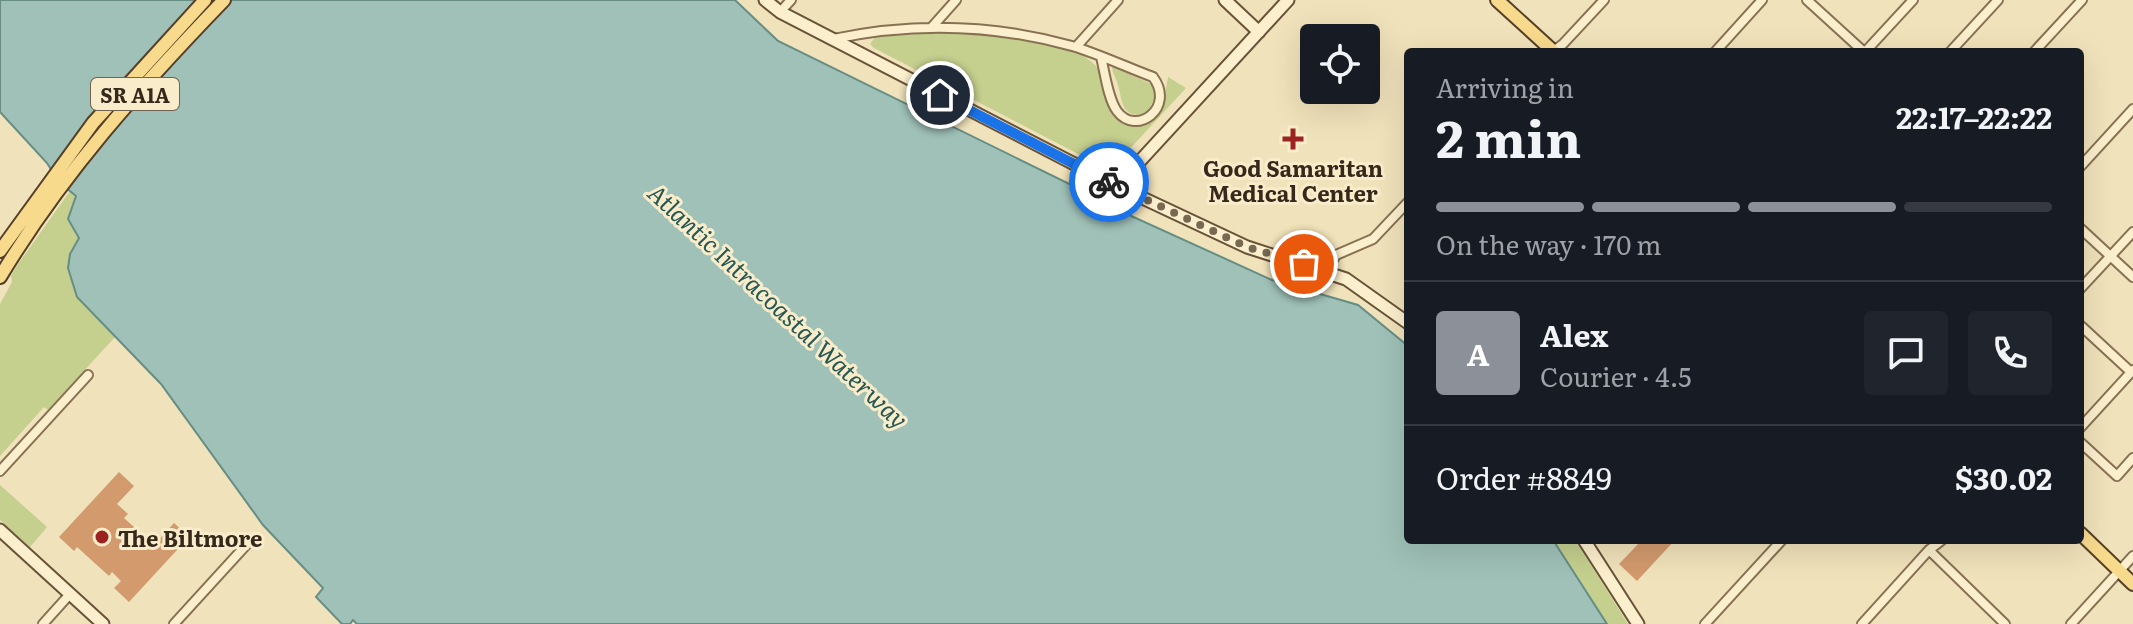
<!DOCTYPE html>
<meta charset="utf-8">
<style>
:root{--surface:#171b24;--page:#20242c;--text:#f1f3f6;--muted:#9ea1a6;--line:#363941;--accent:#8c9099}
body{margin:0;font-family:Literata,serif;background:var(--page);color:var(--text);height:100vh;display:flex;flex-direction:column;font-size:30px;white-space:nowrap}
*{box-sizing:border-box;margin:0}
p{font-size:26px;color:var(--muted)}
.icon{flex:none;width:44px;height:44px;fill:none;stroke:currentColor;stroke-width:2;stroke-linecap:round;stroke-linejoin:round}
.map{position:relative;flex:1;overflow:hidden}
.side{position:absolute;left:1404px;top:48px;width:680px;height:496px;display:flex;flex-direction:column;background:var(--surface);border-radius:8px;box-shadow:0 8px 32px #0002}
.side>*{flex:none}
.controls{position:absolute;left:1300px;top:24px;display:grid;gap:16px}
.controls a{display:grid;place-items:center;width:80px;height:80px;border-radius:8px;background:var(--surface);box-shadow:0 8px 32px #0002;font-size:40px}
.pin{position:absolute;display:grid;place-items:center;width:68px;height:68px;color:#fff;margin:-34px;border:4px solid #fff;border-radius:50%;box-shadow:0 2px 8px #0007}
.courier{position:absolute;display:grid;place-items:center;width:80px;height:80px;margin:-40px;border:6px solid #1a73e8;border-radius:50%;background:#fff;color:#222;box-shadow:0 2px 10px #0007}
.summary em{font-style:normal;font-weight:700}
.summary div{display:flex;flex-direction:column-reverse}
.summary{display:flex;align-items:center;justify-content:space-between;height:136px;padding:0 32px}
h1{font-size:52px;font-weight:700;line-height:60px}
.bar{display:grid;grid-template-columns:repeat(4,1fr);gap:12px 8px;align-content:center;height:96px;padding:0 32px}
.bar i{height:10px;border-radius:6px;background:var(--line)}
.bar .selected{background:var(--accent)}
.bar p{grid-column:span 4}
.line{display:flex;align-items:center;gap:20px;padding:0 32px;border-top:2px solid var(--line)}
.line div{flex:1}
.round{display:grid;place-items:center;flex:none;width:84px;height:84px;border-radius:8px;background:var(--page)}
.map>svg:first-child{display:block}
.green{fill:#c5cf8e}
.water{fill:#9fc1b8;stroke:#668e85;stroke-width:2}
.building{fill:#d29a6d}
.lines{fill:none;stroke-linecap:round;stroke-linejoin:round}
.street-casing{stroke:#887153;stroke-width:12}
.secondary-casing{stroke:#695237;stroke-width:15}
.primary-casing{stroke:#553f29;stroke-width:16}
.street{stroke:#fbefcd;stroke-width:8}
.secondary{stroke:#fbefcd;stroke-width:11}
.primary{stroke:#f8da8d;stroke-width:12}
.done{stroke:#776952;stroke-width:8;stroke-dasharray:0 14.4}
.route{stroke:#1a73e8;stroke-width:10}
.poi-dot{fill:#9b221f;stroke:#f8ecca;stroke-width:3}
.labels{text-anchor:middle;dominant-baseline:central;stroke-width:6;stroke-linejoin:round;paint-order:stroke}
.shield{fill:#f8ecca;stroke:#70634f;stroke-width:2}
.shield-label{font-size:20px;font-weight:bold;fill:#36281a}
.poi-label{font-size:22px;font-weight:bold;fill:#36281a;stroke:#f8ecca}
.water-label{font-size:24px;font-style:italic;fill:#275755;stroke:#f8ecca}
</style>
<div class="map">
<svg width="2133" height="624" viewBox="0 0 2133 624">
<rect width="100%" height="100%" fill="#f0e2ba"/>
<path class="green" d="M940,33C980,33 1066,36 1095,65C1107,77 1104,98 1112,111C1115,116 1122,120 1126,124L1150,123L1162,111L1168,77L1186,88L1114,166L1107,169L874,48L870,44L876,36Z
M1112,66L1151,84L1157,94L1146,114C1121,118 1123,103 1118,85C1116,77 1112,74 1112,66Z
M70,191L77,199L70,211L79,237L77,297L115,337L48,410L44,407L0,456V304L12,282L11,276L16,267Z
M0,485L47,527L30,547L0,520Z
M1553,540H1575L1628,624H1607Z"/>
<path class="water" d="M0,0H735L778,41L1098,198L1099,204L1104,209H1116L1272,280L1358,305L1408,346V540H1553L1607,624H357L353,620L350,624H342L316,597L323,588L263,525L161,384L77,297L68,268L70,254L79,238L68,219L76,196L59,182L47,163L0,112Z"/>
<path class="building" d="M119,472L134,486L117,504L128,514L124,518L154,545L174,523L189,537L129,602L114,588L121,581L112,572L109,576L77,547L74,551L59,537Z
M1642,540H1675L1637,581L1619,564Z"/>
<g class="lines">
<g class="street-casing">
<path id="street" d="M1807,0L1864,52
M780,12L791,0
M932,27L956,0
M833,39C913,22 993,24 1072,46C1099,54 1126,67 1153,77C1176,108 1136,137 1117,111C1108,99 1105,73 1101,57
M1076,47L1118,0
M1552,52L1563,44L1604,0
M1715,52L1762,0
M1865,52L1913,0
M1950,52L1998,0
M2034,52L2082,0
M2080,167L2133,109
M2080,228L2133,277
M1326,271L1336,255L1373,239L1408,202
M2080,289L2133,232
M2080,325L2131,372
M2080,428L2133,370
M2080,442L2117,476L2133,458
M0,471L88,375
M1929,550L2005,624
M43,624L70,594
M174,624L248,543
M1705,624L1782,540
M1862,624L1929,550L1942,540
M2071,624L2133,556"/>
</g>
<g class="secondary-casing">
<path id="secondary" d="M765,0L780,12L1117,186L1247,247L1346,279L1408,323
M1225,0L1259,32
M1117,186L1288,0
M0,530L103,624
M1584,540L1638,624"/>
</g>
<g class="primary-casing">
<path id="primary" d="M1497,0L1554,52
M0,251L93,123L205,0
M0,277C62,174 140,87 224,0
M2080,533L2133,584"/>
</g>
<use href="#street" class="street"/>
<use href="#secondary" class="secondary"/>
<use href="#primary" class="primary"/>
</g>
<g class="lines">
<path class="done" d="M1109,182L1247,247L1304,264"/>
<path class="route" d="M940,95L1109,182"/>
</g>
<g class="poi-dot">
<path d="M1289 127h8v8h8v8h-8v8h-8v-8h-8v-8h8z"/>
<circle cx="102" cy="537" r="8"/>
</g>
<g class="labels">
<rect class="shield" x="91" y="78" width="88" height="32" rx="6"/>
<g class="shield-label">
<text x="135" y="94">SR A1A</text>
</g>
<g class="poi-label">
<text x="1293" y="167">Good Samaritan<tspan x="1293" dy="25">Medical Center</tspan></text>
<text x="118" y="537" text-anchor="start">The Biltmore</text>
</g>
<g class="water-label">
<text transform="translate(779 305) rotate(43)">Atlantic Intracoastal Waterway</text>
</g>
</g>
</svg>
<div class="controls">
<a><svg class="icon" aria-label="locate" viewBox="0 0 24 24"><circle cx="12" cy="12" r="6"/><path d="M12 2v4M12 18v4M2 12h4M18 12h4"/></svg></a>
</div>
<div class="pin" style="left:1304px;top:264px;background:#ea580c"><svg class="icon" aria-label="bag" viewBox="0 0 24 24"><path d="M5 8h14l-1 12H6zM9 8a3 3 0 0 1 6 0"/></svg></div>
<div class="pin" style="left:940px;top:95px;background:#1f2937"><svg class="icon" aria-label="home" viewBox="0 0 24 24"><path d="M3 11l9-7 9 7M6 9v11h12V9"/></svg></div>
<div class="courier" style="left:1109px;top:182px"><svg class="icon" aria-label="bike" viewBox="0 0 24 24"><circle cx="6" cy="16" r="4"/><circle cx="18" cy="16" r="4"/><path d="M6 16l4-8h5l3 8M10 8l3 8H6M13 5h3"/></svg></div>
<section class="side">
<div class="summary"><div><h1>2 min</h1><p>Arriving in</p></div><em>22:17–22:22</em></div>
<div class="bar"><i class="selected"></i><i class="selected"></i><i class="selected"></i><i></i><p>On the way · 170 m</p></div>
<div class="line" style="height:144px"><b class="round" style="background:var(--accent);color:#fff">A</b><div><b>Alex</b><p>Courier · 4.5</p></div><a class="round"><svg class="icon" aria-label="chat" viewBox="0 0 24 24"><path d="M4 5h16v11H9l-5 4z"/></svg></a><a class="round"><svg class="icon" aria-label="phone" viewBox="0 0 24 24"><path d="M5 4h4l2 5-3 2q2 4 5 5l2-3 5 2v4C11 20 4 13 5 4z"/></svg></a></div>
<div class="line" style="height:104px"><div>Order #8849</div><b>$30.02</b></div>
</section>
</div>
